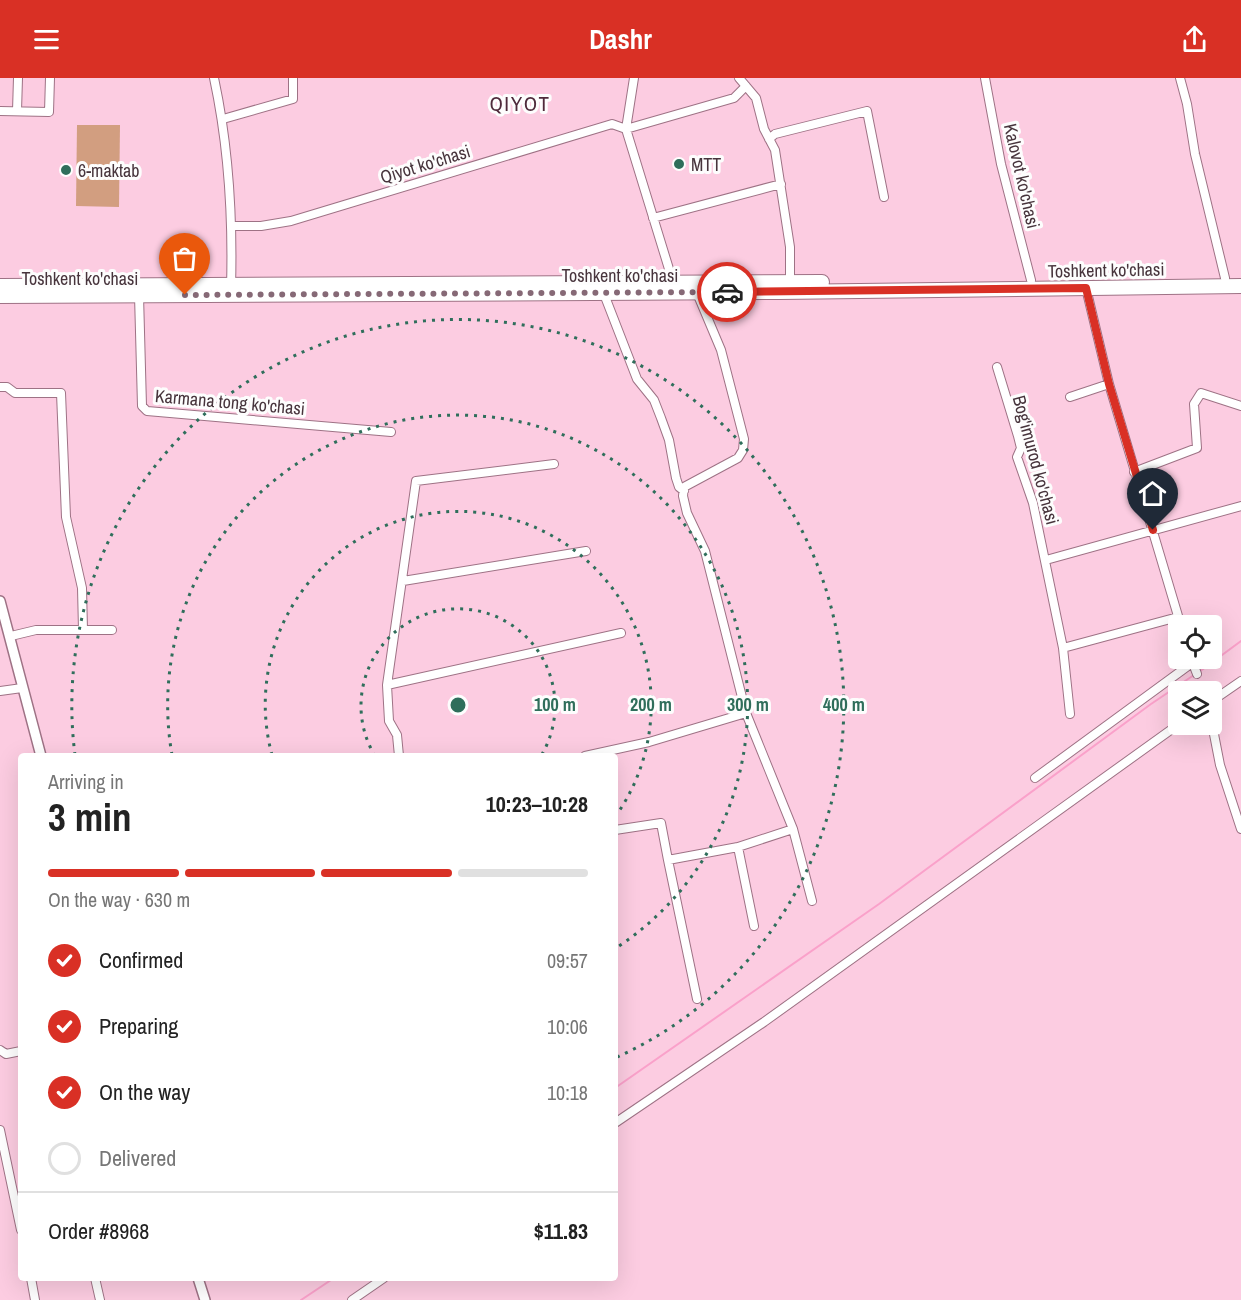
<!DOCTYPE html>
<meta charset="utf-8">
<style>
:root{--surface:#fff;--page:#f6f6f6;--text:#222;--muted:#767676;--line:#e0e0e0;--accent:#d93025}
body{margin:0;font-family:"Archivo Narrow",sans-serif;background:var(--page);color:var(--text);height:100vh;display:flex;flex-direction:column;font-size:22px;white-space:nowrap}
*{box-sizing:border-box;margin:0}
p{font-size:20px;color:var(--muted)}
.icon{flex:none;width:33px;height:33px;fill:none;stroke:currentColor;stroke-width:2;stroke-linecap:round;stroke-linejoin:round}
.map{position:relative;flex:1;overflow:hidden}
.details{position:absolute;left:18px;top:675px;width:600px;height:528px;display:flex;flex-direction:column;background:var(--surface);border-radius:6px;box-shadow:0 6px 24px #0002}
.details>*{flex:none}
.buttons{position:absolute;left:1168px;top:537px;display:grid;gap:12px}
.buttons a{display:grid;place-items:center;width:54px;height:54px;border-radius:6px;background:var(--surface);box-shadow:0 6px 24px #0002;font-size:30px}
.pin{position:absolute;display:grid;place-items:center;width:51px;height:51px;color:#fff;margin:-62px -26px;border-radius:50% 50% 50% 0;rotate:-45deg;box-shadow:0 0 6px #0007}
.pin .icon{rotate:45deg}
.courier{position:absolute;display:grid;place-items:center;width:60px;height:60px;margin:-30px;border:4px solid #d93025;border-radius:50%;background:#fff;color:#222;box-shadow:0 2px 8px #0007}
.head em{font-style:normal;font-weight:700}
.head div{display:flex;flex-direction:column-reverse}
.head{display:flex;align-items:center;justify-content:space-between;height:102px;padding:0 30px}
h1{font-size:39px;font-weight:700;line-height:45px}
.bar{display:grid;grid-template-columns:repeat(4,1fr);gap:9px 6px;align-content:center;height:72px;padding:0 30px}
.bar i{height:8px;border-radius:4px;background:var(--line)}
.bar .current{background:var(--accent)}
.bar p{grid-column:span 4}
.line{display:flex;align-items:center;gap:15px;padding:0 30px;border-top:2px solid var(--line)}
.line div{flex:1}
ol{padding:0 30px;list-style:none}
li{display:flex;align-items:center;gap:18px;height:66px}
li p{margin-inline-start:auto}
li .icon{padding:6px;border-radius:50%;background:var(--accent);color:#fff;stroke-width:4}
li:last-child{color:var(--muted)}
li i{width:33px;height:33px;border:3px solid var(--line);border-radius:50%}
header{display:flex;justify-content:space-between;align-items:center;height:78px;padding:0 30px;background:var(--accent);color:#fff;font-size:27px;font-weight:700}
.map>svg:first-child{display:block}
.green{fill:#d29e80}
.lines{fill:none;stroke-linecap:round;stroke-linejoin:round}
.stream{stroke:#faa1ca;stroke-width:2}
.minor-casing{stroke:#9e7285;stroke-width:10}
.tertiary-casing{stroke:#9e7285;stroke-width:12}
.trunk-casing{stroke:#9e7285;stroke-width:16}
.minor{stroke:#fff;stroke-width:8}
.tertiary{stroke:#fff;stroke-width:9}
.trunk{stroke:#fff;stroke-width:14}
.done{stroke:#866976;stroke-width:6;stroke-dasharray:0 10.8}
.route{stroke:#d93025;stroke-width:8}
.ring{fill:none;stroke:#2f6e5b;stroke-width:3;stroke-dasharray:3 6}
.poi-dot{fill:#2f6e5b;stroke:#fdfdfd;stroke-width:2}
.labels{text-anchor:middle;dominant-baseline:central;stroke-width:6;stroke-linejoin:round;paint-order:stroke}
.street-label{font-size:18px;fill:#47343c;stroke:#fdfdfd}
.poi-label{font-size:18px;fill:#47343c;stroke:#fdfdfd;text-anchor:start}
.quarter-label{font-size:21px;letter-spacing:1.5px;fill:#4f2a3b;stroke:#fdfdfd}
.centre{fill:#2f6e5b;stroke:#fdfdfd;stroke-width:3}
.ring-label{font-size:18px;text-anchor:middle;font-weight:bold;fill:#2f6e5b;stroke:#fdfdfd;stroke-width:6;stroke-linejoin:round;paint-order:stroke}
</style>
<header><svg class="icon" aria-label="menu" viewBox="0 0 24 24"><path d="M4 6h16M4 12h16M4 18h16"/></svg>Dashr<svg class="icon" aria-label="share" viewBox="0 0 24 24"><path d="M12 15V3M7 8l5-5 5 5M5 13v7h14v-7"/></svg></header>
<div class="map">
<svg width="1241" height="1222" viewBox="0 0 1241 1222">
<rect width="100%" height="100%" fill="#fccce1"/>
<path class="green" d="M77,47H120L119,129L76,128Z"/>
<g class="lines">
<path class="stream" d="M1199,594L1241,563
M615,1010L879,826L1151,626L1194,597
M301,1222L334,1200"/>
<g class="minor-casing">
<path id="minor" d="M214,0C229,70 233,139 231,210
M634,0L626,51L734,20L746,8
M739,0L756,20L764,51L775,72L790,169V204
M985,0L1001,86L1031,202
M1180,0L1187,26L1195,76L1225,200
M0,33L49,34L50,0
M17,33L18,0
M223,41L293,21V0
M769,61L775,56L867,33L884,119
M653,140L781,106
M232,148H261L291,143L612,46L626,51L673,204
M1086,210L1109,306L1181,548
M604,216L637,301L654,322L661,340L669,362L676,400L679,409L684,413
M139,217L142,328L147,333L391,354
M997,289L1018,358L1021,370L1017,379L1033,425L1063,570L1178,539
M0,309H7L15,315H61L66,439L82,510L83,552
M1070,319L1109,306
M1134,394L1197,370L1194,326L1201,315L1241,328
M1046,482L1241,428
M403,503L586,473
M11,558L36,552H112
M1063,570L1070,636
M1191,580L1197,596
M387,607L416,403L554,386
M0,613L22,610
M1212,623L1241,603
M746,635L793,751L812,823
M1212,646L1220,687L1241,751
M399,678L397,657L389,643L387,607L621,555
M585,678L649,664L746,635L705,473L687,435L683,418L684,409L738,380L743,372L744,361L721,272L697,215
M1035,700L1192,585
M615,752L661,745L668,782L738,769L793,751
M738,769L754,848
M668,782L697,921
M0,972L6,976L21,973
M615,1045L764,944L1179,646
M0,1052L21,1152
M31,1200L35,1222
M95,1200L100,1222
M352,1222L384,1200"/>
</g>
<g class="tertiary-casing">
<path id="tertiary" d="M0,523L41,678
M198,1200L205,1222"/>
</g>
<g class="trunk-casing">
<path id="trunk" d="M0,208L822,204
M0,218L780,214L1241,208"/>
</g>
<use href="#minor" class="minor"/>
<use href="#tertiary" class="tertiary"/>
<use href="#trunk" class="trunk"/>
</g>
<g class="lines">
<path class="done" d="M185,217L727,214"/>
<path class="route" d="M727,214L1086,210L1109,306L1153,452"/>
</g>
<g class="ring">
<path d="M375 678A97 97 0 1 1 541 678"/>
<path d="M272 677A193 193 0 1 1 615 739"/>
<path d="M172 677A290 290 0 1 1 616 870"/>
<path d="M75 677A386 386 0 1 1 615 980"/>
</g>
<g class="poi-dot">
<circle cx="679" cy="86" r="6"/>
<circle cx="66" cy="92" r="6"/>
</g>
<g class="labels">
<g class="street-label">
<text transform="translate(425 86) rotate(-17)">Qiyot ko'chasi</text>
<text transform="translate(1022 98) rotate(77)">Kalovot ko'chasi</text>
<text transform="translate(1106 192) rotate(-1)">Toshkent ko'chasi</text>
<text x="620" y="197">Toshkent ko'chasi</text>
<text x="80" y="200">Toshkent ko'chasi</text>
<text transform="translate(230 324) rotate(5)">Karmana tong ko'chasi</text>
<text transform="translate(1036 382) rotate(75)">Bog'imurod ko'chasi</text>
</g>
<g class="poi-label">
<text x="691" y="86">MTT</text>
<text x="78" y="92">6-maktab</text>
</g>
<g class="quarter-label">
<text x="520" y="25">QIYOT</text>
</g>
</g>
<circle cx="458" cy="627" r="9" class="centre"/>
<g class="ring-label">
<text x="555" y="633">100 m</text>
<text x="651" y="633">200 m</text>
<text x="748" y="633">300 m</text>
<text x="844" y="633">400 m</text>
</g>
</svg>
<div class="buttons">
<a><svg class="icon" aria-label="locate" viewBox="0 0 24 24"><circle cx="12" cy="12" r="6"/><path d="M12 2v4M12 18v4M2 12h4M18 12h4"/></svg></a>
<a><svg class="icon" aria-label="layers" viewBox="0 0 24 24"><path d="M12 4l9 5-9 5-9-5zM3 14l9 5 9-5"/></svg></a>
</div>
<div class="pin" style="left:185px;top:217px;background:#ea580c"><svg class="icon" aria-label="bag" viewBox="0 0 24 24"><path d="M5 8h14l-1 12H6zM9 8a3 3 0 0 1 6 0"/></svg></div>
<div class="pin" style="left:1153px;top:452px;background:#1f2937"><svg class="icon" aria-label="home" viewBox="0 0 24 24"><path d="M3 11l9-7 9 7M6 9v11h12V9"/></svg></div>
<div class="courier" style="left:727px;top:214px"><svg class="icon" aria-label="car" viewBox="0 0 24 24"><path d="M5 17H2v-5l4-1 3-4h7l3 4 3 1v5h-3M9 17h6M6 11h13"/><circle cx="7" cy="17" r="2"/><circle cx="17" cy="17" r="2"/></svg></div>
<section class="details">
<div class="head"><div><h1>3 min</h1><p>Arriving in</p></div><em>10:23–10:28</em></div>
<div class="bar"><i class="current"></i><i class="current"></i><i class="current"></i><i></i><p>On the way · 630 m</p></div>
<ol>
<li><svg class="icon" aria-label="check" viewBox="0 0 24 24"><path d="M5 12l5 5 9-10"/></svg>Confirmed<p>09:57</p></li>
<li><svg class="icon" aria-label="check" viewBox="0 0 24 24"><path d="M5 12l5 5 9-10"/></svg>Preparing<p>10:06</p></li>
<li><svg class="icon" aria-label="check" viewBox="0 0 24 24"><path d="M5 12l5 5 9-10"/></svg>On the way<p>10:18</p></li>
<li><i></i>Delivered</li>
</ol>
<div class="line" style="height:78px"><div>Order #8968</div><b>$11.83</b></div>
</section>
</div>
